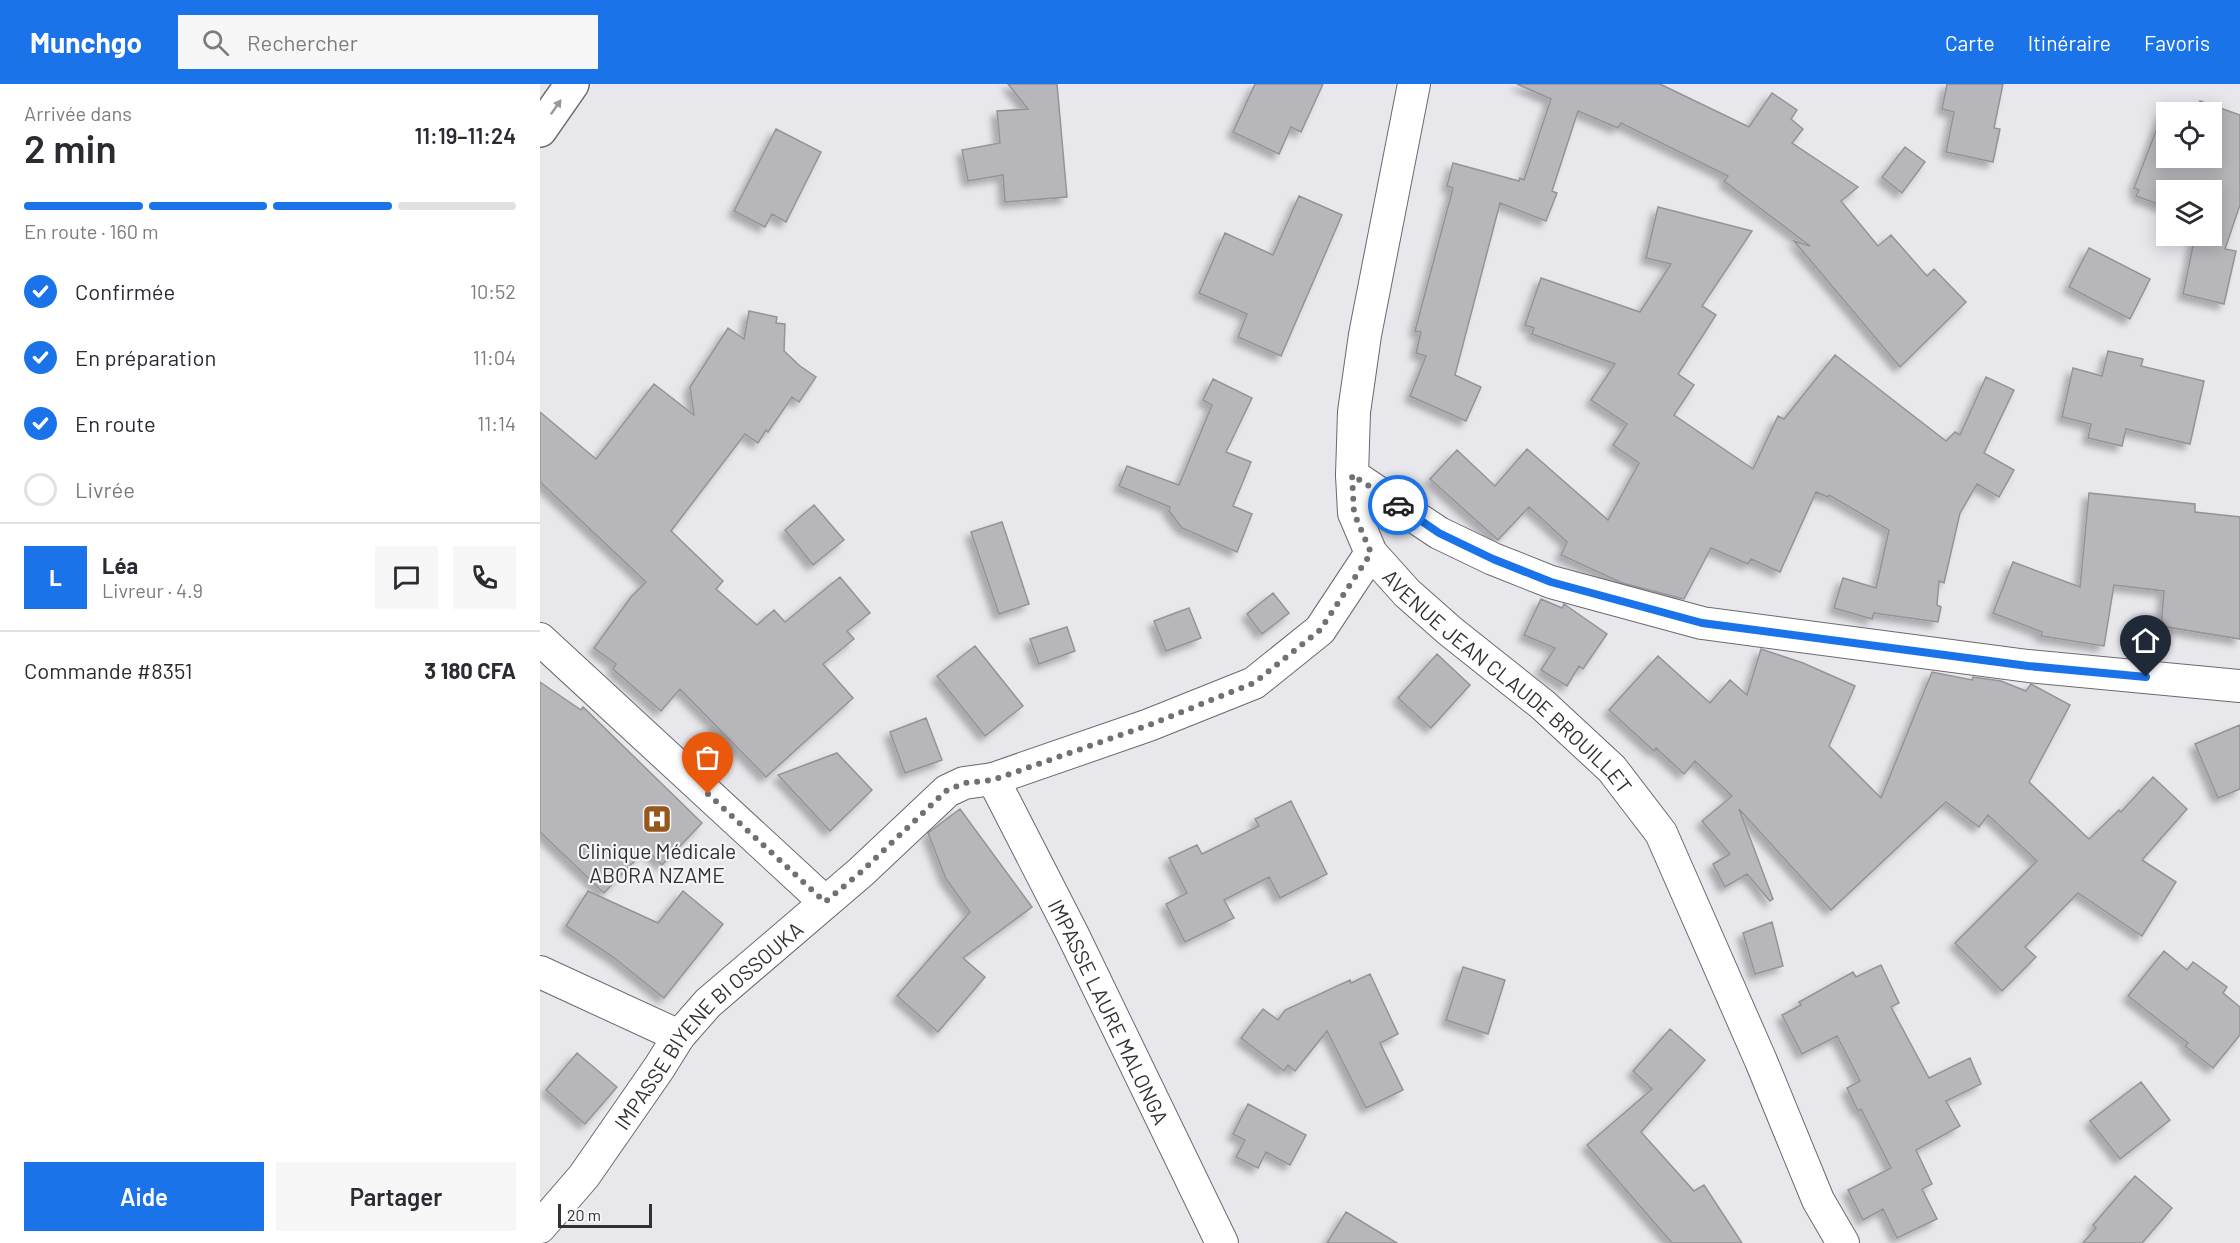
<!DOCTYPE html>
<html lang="fr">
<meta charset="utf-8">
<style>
:root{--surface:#fff;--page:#f7f7f7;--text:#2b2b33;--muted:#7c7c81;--line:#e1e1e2;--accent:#1a73e8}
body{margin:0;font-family:Barlow,sans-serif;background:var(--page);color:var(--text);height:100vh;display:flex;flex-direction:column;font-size:22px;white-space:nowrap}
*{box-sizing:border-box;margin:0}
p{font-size:20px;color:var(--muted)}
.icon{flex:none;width:33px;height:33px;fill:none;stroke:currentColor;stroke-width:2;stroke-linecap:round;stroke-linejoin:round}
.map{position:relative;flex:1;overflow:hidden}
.panel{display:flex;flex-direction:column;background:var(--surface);width:540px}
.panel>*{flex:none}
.buttons{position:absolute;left:1616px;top:18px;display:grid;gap:12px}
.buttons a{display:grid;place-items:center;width:66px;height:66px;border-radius:0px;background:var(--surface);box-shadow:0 3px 15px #0003;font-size:30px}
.scale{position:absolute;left:18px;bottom:15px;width:94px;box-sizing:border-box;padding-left:6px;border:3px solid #313133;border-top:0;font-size:16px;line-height:21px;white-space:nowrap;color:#313133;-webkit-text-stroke:4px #f4f4f9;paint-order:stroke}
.pin{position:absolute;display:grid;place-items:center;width:51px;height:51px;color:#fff;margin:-62px -26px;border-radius:50% 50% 50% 0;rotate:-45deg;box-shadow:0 0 6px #0007}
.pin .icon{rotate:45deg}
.courier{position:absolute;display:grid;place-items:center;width:60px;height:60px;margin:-30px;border:4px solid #1a73e8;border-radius:50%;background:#fff;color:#222;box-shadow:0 2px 8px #0007}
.headline em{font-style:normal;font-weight:600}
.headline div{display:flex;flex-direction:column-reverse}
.headline{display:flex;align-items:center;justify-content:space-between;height:102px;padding:0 24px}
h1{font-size:39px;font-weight:600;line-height:45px}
.bar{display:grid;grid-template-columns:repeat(4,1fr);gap:9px 6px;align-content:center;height:72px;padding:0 24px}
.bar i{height:8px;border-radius:4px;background:var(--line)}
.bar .on{background:var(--accent)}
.bar p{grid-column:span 4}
.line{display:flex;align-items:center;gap:15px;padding:0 24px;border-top:2px solid var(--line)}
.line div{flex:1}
.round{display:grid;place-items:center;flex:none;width:63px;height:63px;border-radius:0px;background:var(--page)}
ol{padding:0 24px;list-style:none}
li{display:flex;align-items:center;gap:18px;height:66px}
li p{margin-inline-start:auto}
li .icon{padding:6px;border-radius:50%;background:var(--accent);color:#fff;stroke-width:4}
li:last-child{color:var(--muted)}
li i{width:33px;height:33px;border:3px solid var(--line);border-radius:50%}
.button{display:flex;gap:12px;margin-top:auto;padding:12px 24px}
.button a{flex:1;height:69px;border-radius:0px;background:var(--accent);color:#fff;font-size:24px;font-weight:600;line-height:69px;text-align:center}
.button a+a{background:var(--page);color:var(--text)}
header{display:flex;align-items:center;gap:36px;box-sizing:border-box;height:84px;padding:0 30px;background:var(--accent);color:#fff}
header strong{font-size:28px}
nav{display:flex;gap:33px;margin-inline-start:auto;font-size:21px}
.search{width:420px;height:54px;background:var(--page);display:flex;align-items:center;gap:15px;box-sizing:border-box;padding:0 21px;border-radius:0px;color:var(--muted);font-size:22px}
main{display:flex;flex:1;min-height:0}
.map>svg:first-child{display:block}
.building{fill:#b7b7bb;stroke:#949398;stroke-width:1.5;filter:url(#shadow)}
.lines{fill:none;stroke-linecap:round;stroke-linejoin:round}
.street-casing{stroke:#6a6a6e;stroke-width:34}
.primary-casing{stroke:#6a6a6e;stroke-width:36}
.street{stroke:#fff;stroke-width:32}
.primary{stroke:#fff;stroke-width:33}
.oneway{fill:#989899}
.done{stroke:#717174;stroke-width:6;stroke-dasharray:0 10.8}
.route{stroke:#1a73e8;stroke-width:8}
.labels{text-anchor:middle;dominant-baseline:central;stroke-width:4.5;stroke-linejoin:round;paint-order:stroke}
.street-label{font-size:21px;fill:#313133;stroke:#f4f4f9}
.poi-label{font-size:21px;fill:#313133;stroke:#f4f4f9}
</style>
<header>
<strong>Munchgo</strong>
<div class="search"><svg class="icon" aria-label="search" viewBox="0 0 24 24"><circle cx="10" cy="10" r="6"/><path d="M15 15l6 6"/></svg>Rechercher</div>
<nav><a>Carte</a><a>Itinéraire</a><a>Favoris</a></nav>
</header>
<main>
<section class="panel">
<div class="headline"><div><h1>2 min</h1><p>Arrivée dans</p></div><em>11:19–11:24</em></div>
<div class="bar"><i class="on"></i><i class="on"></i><i class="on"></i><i></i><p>En route · 160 m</p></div>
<ol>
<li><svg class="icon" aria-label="check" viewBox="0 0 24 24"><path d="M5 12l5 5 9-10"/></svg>Confirmée<p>10:52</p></li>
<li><svg class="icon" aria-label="check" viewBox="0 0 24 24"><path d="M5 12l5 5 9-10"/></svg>En préparation<p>11:04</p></li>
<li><svg class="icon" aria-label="check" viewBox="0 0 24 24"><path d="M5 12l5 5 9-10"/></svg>En route<p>11:14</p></li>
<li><i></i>Livrée</li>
</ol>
<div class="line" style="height:108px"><b class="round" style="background:var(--accent);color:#fff">L</b><div><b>Léa</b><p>Livreur · 4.9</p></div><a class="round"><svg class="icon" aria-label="chat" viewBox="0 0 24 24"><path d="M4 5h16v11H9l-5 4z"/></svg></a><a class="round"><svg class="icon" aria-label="phone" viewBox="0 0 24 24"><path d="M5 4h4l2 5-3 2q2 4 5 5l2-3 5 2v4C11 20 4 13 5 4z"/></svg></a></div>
<div class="line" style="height:78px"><div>Commande #8351</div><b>3 180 CFA</b></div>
<div class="button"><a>Aide</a><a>Partager</a></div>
</section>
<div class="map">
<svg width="1700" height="1159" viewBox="0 0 1700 1159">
<defs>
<filter id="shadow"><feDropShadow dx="-5.5" dy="5.5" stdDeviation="3" flood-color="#0004"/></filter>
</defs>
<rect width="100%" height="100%" fill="#e7e7ec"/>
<path class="building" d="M468,0H517L527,113L465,118L463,91L428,97L422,66L460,59L457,27L488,25Z
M715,0H783L761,48L751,43L739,70L693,48Z
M977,0H1120L1209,43L1232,9L1257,26L1251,35L1263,45L1252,59L1318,103L1301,117L1338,162L1351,151L1387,192L1394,185L1426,218L1360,283L1254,157L1270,162L1184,97L1188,92L1081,39L1078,44L1038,27L1012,107L1017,109L1006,137L960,119L915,291L941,303L926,337L870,312L886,272L876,269L881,248L875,247L913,104L907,102L913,79L979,97L980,94L984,96L1011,15Z
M1407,0H1463L1454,44L1460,45L1453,78L1406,68L1414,28L1402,25Z
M1660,17L1700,31V121L1685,165L1696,167L1684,220L1643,210L1655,152H1671V106H1626V123L1596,112L1599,106L1594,104L1624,26L1632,28H1626V74H1671V28H1656Z
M236,45L281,68L246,138L232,130L225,143L194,127Z
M1365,63L1385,78L1362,109L1342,93Z
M759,112L802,131L741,272L698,253L707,230L659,209L685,149L733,171Z
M1118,123L1212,147L1162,222L1176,231L1138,290L1154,301L1134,331L1213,385L1238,332L1244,335L1295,271L1406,357L1415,348L1420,351L1446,293L1474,306L1444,369L1474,386L1459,413L1437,400L1420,429L1404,499L1399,497L1397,521L1401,523L1398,538L1334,529L1332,535L1294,524L1303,494L1336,504L1349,446L1289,411L1288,413L1276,408L1240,488L1211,475L1208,480L1171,464L1144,515L1082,499L1021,471L1027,458L989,423L958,456L890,395L917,366L955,402L987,365L1068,436L1099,379L1073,361L1087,340L1051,316L1075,280L992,250L994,244L985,241L1001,194L1100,228L1131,180L1106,174Z
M1549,164L1610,195L1590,235L1529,203Z
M209,227L237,233L236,239L245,240L244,267L260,282L276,293L259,318L252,313L228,348L226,346L218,359L205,350L131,447L183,497L176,505L217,541L234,526L245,538L300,493L330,529L307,547L314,555L283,580L313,614L226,693L140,605L121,627L73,585L76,580L54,564L91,513L106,498L0,398V328L56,375L114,300L154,331L150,303L188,244L204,255Z
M1568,267L1603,275L1601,282L1664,297L1650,360L1586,345L1582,362L1548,354L1551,340L1522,333L1533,284L1562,292Z
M673,295L712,314L686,368L711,378L693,422L712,430L697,468L642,444L629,427L630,423L579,402L587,382L639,401L672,321L663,316Z
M1549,409L1655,420V428L1700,433V555L1621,542L1624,507L1574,501L1564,562L1501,552L1502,548L1453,529L1473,478L1540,503Z
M274,421L304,456L273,481L245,446Z
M462,438L489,520L459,530L431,448Z
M733,509L749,529L722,550L707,530Z
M1001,515L1022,524L1024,520L1067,550L1043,585L1039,582L1027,602L1001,586L1015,564L984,551Z
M649,524L661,554L626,567L614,537Z
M527,543L535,567L499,580L490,555Z
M435,562L483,622L445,652L397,592Z
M1221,565L1263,579L1315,602L1289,662L1341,714L1392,588L1432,596L1433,593L1461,597L1486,607L1491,600L1530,621L1489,698L1549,755L1579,726L1581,728L1613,693L1647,725L1602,776L1636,798L1602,852L1538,809L1485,863L1496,873L1462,907L1415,859L1497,777L1448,731L1439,743L1406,718L1291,826L1199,725L1233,815L1230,817L1207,790L1185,803L1173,780L1190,770L1162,737L1192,712L1155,677L1144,690L1116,664L1114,667L1069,626L1118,572L1170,619L1190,596L1207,611Z
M897,570L930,601L891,644L858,614Z
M0,598L41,626L43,623L162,739L122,781L106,765L64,809L0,748Z
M386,634L402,676L365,689L350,648Z
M1700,641V705L1678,714L1655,660Z
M297,669L332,706L290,747L238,691Z
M751,717L787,790L740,814L729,793L684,816L694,834L645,858L626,820L647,809L629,774L657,761L662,770L719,742L715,735Z
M420,725L492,823L423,874L445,893L398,948L357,912L430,828L406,795L388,749Z
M48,807L118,839L143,807L183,840L124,914L73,873L26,842Z
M1232,838L1243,882L1215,890L1203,849Z
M1624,867L1647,886L1653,878L1687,903L1683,909L1700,923V951L1673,984L1645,962L1648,959L1588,912Z
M1341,881L1359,919L1351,923L1389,994L1430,974L1441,1000L1406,1017L1420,1042L1376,1066L1392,1100L1382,1105L1397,1135L1357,1154L1343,1125L1323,1136L1308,1106L1351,1084L1321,1025L1318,1027L1307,1004L1320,997L1297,952L1262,970L1242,931L1261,921L1259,918L1313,888L1316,893Z
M923,883L965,896L948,950L906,936Z
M830,890L858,950L840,959L863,1006L826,1024L787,947L755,987L748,981L744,987L701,954L723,925L738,936L745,926L810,896L811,899Z
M1130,945L1165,976L1101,1048L1154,1107L1164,1101L1202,1159H1132L1047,1061L1112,1005L1093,987Z
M37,969L77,1003L45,1040L6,1006Z
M1601,998L1630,1036L1580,1075L1550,1037Z
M708,1020L766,1051L750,1081L726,1068L718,1084L696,1073L705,1056L693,1050Z
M1595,1092L1632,1124L1602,1159H1543L1556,1144L1553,1141Z
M806,1128L857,1159H787Z"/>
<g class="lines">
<g class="street-casing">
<g id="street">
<path id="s1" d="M874,0L825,251L814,328L812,391L814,429L831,469L867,509L910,547L1003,621L1072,685L1121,749L1221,977L1278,1116L1303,1159"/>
<path d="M812,391L899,449L953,475L1011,498L1162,539L1488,582L1700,602"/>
<path d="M0,555L285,818"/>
<path id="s2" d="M453,695L532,849L682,1159"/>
<path d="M0,888L139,952"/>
<path id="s3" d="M0,1143L44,1092L119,984L139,952L168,919L321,788L407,707L424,699L453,695L609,641L714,599L780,546L831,469"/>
</g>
</g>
<g class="primary-casing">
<path id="primary" d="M0,46L32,0"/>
</g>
<use href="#street" class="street"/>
<use href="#primary" class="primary"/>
</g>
<defs><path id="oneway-solid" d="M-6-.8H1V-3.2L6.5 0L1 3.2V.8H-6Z" transform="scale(1.5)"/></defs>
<use class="oneway" href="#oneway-solid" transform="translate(16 23) rotate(-55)"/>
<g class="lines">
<path class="done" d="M168,710L285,818L321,788L406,707L424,699L453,696L609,641L714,599L780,546L831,469L814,429L812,391L858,421"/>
<path class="route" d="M858,421L899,449L953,475L1011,498L1162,539L1488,582L1606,593"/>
</g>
<defs>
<g id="hospital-square" transform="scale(1.5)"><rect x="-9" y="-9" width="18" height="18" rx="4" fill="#95571d" stroke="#f4f4f9"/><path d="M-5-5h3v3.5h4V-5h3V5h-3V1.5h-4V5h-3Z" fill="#fff"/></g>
</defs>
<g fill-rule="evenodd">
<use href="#hospital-square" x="117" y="735"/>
</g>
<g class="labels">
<g class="street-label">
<text stroke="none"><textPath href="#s1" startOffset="666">AVENUE JEAN CLAUDE BROUILLET</textPath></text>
<text stroke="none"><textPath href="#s2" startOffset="260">IMPASSE LAURE MALONGA</textPath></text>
<text stroke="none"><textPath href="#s3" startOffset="264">IMPASSE BIYENE BI OSSOUKA</textPath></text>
</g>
<g class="poi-label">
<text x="117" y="766">Clinique Médicale<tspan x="117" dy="24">ABORA NZAME</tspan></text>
</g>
</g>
</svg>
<div class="buttons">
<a><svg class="icon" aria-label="locate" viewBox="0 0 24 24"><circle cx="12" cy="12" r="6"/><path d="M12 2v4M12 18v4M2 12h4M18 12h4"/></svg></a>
<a><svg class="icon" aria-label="layers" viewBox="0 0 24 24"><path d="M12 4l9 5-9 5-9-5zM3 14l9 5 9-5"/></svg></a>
</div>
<div class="scale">20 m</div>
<div class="pin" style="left:168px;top:710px;background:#ea580c"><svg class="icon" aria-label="bag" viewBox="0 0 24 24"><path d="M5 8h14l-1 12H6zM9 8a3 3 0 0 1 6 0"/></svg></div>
<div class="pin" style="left:1606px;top:593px;background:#1f2937"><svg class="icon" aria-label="home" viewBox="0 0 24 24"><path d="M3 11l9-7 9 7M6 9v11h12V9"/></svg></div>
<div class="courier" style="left:858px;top:421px"><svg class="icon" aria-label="car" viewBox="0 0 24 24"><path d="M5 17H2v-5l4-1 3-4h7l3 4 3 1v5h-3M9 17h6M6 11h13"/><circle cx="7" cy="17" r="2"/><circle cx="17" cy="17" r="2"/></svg></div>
</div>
</main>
